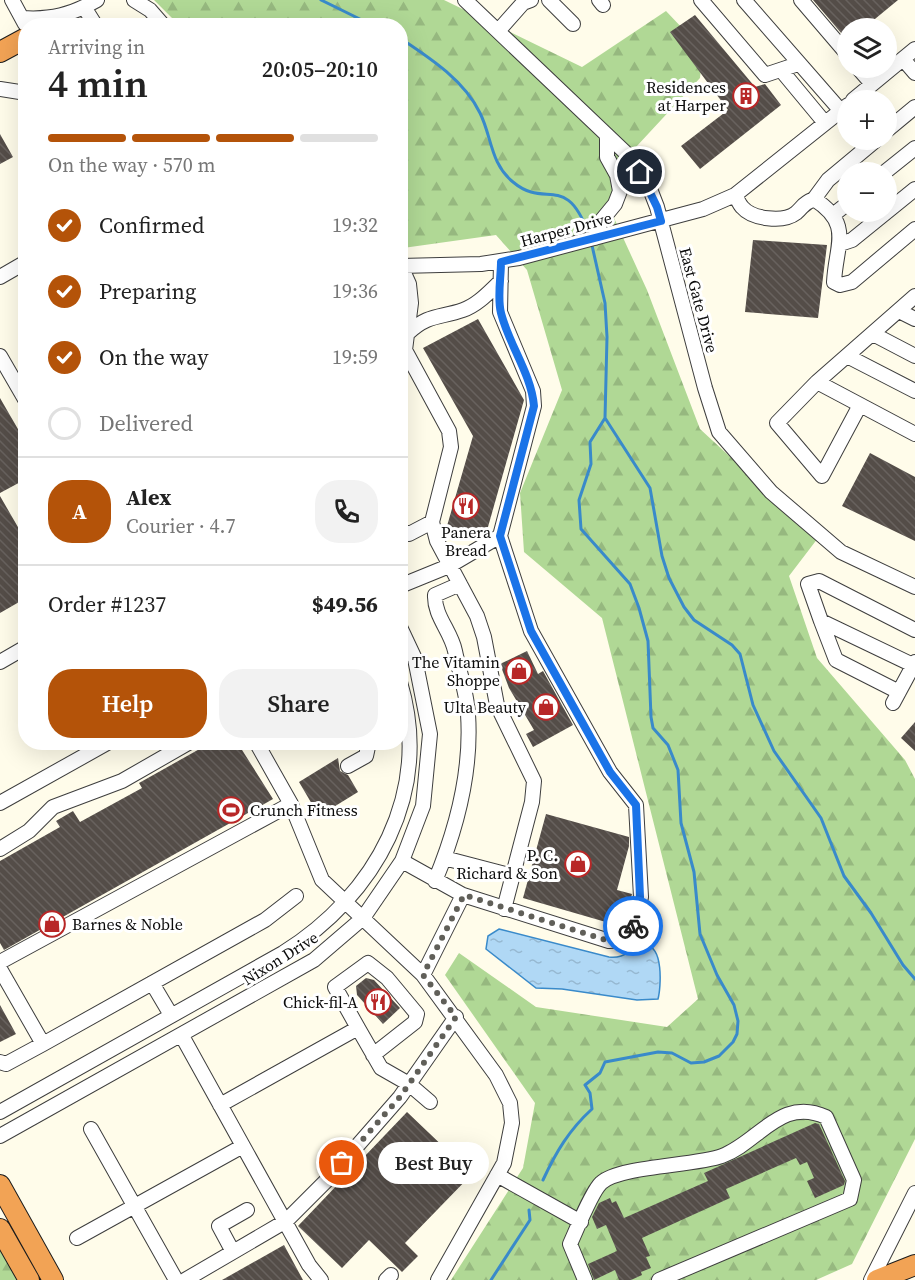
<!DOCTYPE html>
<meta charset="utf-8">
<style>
:root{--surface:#fff;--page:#f2f2f2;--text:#222;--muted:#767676;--line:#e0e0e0;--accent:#b45309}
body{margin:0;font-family:"Source Serif 4",serif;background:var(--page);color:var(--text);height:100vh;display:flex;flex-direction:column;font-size:22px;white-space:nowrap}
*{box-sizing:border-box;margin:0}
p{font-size:20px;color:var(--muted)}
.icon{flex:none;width:33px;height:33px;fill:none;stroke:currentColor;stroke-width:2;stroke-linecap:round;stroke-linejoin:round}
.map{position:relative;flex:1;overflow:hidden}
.panel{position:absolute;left:18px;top:18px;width:390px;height:732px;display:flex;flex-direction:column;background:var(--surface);border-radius:24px;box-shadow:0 6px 24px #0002}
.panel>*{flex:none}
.controls{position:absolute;left:837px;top:18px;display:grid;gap:12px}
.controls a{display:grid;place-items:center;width:60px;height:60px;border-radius:50%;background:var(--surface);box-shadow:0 6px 24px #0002;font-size:30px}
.pin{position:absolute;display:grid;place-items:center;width:51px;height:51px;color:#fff;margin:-26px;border:3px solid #fff;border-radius:50%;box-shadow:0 2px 6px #0007}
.courier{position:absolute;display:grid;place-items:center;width:60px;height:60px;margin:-30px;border:4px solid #1a73e8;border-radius:50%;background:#fff;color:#222;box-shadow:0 2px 8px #0007}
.bubble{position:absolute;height:42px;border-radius:21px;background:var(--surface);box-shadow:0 6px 24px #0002;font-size:20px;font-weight:600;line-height:42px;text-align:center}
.headline em{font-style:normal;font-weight:600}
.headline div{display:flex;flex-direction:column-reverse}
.headline{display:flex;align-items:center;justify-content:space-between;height:102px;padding:0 30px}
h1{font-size:39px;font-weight:600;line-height:45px}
.bar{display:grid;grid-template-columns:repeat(4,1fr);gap:9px 6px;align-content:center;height:72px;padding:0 30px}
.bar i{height:8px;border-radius:4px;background:var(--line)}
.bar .selected{background:var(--accent)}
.bar p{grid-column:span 4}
.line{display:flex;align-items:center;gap:15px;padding:0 30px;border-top:2px solid var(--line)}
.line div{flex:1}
.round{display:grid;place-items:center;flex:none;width:63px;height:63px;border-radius:24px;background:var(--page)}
ol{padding:0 30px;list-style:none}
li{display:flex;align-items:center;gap:18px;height:66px}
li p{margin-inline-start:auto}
li .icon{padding:6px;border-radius:50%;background:var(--accent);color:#fff;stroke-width:4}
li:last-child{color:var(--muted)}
li i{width:33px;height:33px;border:3px solid var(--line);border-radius:50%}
.button{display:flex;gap:12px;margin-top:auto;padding:12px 30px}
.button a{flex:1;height:69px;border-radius:24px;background:var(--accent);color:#fff;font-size:24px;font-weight:600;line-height:69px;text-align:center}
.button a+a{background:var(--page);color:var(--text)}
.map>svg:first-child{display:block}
.forest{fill:url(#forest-firs)}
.water{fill:url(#water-ripples);stroke:#398aca;stroke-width:1.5}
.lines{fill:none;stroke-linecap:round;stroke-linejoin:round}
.stream{stroke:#398aca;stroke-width:3}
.building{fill:url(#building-back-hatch)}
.minor-casing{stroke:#3e3e3e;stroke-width:16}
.highway-casing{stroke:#1c1c1c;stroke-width:22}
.minor{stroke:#fff;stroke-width:14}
.highway{stroke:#f2a355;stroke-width:20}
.done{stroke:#605f59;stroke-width:6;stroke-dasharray:0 10.8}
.route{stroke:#1a73e8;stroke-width:8}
.labels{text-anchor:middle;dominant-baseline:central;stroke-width:6;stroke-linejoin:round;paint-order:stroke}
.poi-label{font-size:16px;fill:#0b0b0b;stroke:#fff;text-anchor:end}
.street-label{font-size:16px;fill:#0b0b0b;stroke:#fff}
</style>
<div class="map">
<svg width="915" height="1280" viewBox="0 0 915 1280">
<defs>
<pattern id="forest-firs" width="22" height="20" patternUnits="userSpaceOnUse" patternTransform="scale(1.5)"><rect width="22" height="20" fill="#b0d895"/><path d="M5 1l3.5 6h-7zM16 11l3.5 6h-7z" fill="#96b87f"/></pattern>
<pattern id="water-ripples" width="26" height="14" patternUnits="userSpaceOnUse" patternTransform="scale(1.5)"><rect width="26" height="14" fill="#b0d8f5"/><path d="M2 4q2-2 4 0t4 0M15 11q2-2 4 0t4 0" fill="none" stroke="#96b8d1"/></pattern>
<pattern id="building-back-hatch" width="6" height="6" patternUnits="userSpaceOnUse" patternTransform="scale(1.5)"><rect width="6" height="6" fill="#544d48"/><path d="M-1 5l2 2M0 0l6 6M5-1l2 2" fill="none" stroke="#68625e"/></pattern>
</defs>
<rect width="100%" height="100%" fill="#fffcea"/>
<path class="forest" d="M154,0H444L582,67L666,11L703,50L700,78L636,147L609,207L647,290L700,429L818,538L789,576L817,658L905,760L915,779V1139L852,1264L816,1280H451L523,1168L535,1103L445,975L459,953L536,1007L667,1027L698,999L602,618L524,552L520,493L562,390L527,270L496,235L403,248L400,237V26L179,25Z
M0,1243L20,1280H0Z"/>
<path class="water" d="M499,929L609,957C626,959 630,948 644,946C664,943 661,988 658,999L637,1000L562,989L536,988L486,949L488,936Z"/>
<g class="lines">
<path class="stream" d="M321,0L374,26
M400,38C430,58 464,80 480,113C492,137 490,163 513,182C546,210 566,171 589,235
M591,241L605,303L607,337L605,418L650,488L662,556L669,578L684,607L694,620L732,645L740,654L753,705L774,751L821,818L844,876L871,913L903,965L915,979
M543,1180C556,1152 569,1130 592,1109L590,1093L585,1085L600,1073L605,1062L658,1052L672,1053L691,1063L704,1062L719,1056L733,1042L737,1034L738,1021L734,1005L717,975L700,934L694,872L681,823L678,770L668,745L653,728L651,717L648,641L639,608L630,584L581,529L579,500L591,464L590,442L605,418
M491,1280L530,1220L529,1210"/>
</g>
<path class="building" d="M813,0H898L864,28H848V41Z
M695,15L755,87L765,84L781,105L700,169L681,146L728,110L670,32Z
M0,134L13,157L0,164Z
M753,240L827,245L818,318L745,312Z
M478,319L524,400L486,534L482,536L447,526L473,436L423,348Z
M0,398L26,443V479L0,493Z
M870,453L915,477V541L842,506Z
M0,496L26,541V598L0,613Z
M527,651L538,674L543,671L573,725L533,747L526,734L534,730L509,688L500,664Z
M915,722V751L901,738Z
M212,742H237L273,799L4,950L0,943V861L60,827L56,821L73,811L80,822L142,788L139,783Z
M338,758L340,771L348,775L358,792L319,816L299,782Z
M546,814L629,837V846L617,890L632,894L623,927L523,898Z
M366,978L374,980L400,1008L383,1024L357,995L356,986Z
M0,1005L16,1034L0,1042Z
M407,1112L472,1174L405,1243L418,1256L402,1272L369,1240L342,1268L298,1226Z
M815,1123L819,1124L845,1181L844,1185L815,1198L807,1181L814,1178L807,1162L800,1165L796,1158L726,1189L730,1198L642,1238L650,1256L646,1257L651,1268L641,1272L642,1275L631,1280H619L615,1270L594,1280L588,1264L617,1251L606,1225L597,1229L592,1217L599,1203L610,1198L612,1203L616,1201L624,1218L708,1181L704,1173Z
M284,1245L303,1280H222Z"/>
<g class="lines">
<g class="minor-casing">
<path id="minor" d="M12,0L25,24
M134,0L150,10L164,26
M465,0L628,155L650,189L657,207L705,388L719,432L771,492L841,552L915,587
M549,0L573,24
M599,0L603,5
M701,0L765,75L798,64
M744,0L841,111
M801,0L848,55
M84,7L96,26
M22,18C51,20 71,15 97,0
M499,30L523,3L531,0
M903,59L915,73
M858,68L872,84
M781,70L825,123
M0,89L26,93
M853,100L915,49
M886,131L915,107
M885,172L915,148
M735,195C737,198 739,204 742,207C752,219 783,223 796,213C804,206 802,204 814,199C853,224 836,244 834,282L840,285L852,282L915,229
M814,199L828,180L876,140
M833,215L848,203
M595,238L601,221L615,204L620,191L617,175L607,157V135
M840,244L852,240L915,189
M400,264L409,284L411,303L405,350L449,431L451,447L432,522L437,541L477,616L484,637L497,705L534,781L532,802L504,909
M400,266L481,264L519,258L703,209L735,195L848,105
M0,277L26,262
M915,296L817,382L915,434
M899,311L915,319
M408,333C428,314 440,318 463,310C478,305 490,291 501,281
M873,334L915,356
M0,356L26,401
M847,356L915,391
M817,382L777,423L822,476L860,405
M26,499V509
M400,530L409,534L432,522
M400,586L449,566L500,536
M821,621L836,660L899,692
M915,630L819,581L808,584L821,621L915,666
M0,662L26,647
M893,703L915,662
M256,742L291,804L322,880L423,975L496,1075L510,1103L512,1123L504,1163L438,1280
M348,766L366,756L369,742
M0,803L109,742
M0,849L29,831L53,807L122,781L190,742
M444,858L513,876
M402,861L463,895L609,941L624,940L631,933L641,897L636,805L610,772L531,631L500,536L534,406L533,391L500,312L501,262
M435,881C457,828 472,772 468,714C467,693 459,671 455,651C451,631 434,616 435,595L460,584
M0,962L291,804
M0,969L43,1044
M423,975L463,895
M152,983L171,1015
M358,1028L335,987L368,963L387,978L417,1014L415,1022L373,1055
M182,1036L309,1265L321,1280
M0,1062L6,1064L43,1044L265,920L296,896
M220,1105L358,1028L381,1068L409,1084L430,1102
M0,1112L283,953C376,895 433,793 400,682
M91,1129L176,1280
M0,1136L314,960L363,918L402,861L423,806L430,734L415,659L400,627
M497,1175L581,1222
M77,1238L243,1146
M233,1252L219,1226L247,1210
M185,1280L286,1221L330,1177L400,1097L456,1017
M386,1280L391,1275
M585,1280L570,1244C576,1231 592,1191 601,1183C619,1166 694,1166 722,1156C759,1142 781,1096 826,1117L854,1180L850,1199L659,1280
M871,1280L915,1193"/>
</g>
<g class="highway-casing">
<path id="highway" d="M0,52L26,38
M0,1185L53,1280
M0,1229L29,1280
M877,1280L915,1265"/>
</g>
<use href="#minor" class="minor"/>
<use href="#highway" class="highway"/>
</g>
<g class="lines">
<path class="done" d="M342,1163L400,1097L456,1017L423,975L464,895L609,941L624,940L633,926"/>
<path class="route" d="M633,926L640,897L636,805L610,772L531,631L500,536L534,406C531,373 509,345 501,313C497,298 501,277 501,262L661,221L657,207L640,172"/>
</g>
<defs>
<g id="building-ring" transform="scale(1.35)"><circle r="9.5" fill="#fff" stroke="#b82727" stroke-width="1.5"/><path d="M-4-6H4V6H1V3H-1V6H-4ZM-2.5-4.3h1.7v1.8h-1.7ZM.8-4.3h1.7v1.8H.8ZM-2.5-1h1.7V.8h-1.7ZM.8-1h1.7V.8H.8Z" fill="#b82727"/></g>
<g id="restaurant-ring" transform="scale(1.35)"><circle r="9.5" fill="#fff" stroke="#b82727" stroke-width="1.5"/><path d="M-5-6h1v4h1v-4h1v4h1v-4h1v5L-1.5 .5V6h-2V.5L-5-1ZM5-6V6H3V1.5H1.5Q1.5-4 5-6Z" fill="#b82727"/></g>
<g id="shop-ring" transform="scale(1.35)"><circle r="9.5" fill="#fff" stroke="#b82727" stroke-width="1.5"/><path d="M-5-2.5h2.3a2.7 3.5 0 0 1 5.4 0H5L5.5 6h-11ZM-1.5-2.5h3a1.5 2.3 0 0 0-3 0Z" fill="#b82727"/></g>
<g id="stadium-ring" transform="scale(1.35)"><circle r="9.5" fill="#fff" stroke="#b82727" stroke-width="1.5"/><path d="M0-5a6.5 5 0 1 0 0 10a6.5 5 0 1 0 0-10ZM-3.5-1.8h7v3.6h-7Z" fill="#b82727"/></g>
</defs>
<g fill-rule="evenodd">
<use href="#building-ring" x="746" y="96"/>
<use href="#restaurant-ring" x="466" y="506"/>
<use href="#shop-ring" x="519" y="671"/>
<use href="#shop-ring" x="546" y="707"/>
<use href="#stadium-ring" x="231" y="810"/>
<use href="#shop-ring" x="578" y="864"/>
<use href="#shop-ring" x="52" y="924"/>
<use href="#restaurant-ring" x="378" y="1002"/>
</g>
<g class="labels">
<g class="poi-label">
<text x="726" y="87">Residences<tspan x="726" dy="18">at Harper</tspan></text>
<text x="466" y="532" text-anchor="middle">Panera<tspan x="466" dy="18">Bread</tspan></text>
<text x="500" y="662">The Vitamin<tspan x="500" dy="18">Shoppe</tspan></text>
<text x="526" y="707">Ulta Beauty</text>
<text x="250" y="810" text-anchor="start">Crunch Fitness</text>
<text x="558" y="855">P. C.<tspan x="558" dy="18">Richard &amp; Son</tspan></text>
<text x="72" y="924" text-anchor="start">Barnes &amp; Noble</text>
<text x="358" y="1002">Chick-fil-A</text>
</g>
<g class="street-label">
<text transform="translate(566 229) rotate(-15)">Harper Drive</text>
<text transform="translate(699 300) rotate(75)">East Gate Drive</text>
<text transform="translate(280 958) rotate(-32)">Nixon Drive</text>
</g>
</g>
</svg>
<div class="controls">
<a><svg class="icon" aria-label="layers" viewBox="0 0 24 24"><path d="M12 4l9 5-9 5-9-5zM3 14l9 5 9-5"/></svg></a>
<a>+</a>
<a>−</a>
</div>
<div class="pin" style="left:342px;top:1163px;background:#ea580c"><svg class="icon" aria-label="bag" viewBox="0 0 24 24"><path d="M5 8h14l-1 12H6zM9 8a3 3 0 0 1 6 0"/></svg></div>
<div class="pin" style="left:640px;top:172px;background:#1f2937"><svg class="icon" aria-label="home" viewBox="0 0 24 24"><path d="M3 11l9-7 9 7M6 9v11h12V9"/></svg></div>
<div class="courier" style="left:633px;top:926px"><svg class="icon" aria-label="bike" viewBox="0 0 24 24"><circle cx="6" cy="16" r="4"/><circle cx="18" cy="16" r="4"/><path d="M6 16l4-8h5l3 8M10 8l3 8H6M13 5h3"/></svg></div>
<div class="bubble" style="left:378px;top:1142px;width:111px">Best Buy</div>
<section class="panel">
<div class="headline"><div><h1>4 min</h1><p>Arriving in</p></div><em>20:05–20:10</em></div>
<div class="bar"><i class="selected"></i><i class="selected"></i><i class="selected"></i><i></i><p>On the way · 570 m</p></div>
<ol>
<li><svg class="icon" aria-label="check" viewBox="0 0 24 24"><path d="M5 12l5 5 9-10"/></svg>Confirmed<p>19:32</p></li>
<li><svg class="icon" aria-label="check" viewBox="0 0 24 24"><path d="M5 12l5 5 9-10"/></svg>Preparing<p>19:36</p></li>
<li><svg class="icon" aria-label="check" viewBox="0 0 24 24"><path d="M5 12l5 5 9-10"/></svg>On the way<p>19:59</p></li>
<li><i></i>Delivered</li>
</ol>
<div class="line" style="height:108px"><b class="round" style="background:var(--accent);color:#fff">A</b><div><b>Alex</b><p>Courier · 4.7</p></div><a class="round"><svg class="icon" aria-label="phone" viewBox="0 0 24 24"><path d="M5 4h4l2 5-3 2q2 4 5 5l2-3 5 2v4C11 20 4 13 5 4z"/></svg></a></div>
<div class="line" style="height:78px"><div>Order #1237</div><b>$49.56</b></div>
<div class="button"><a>Help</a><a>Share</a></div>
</section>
</div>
